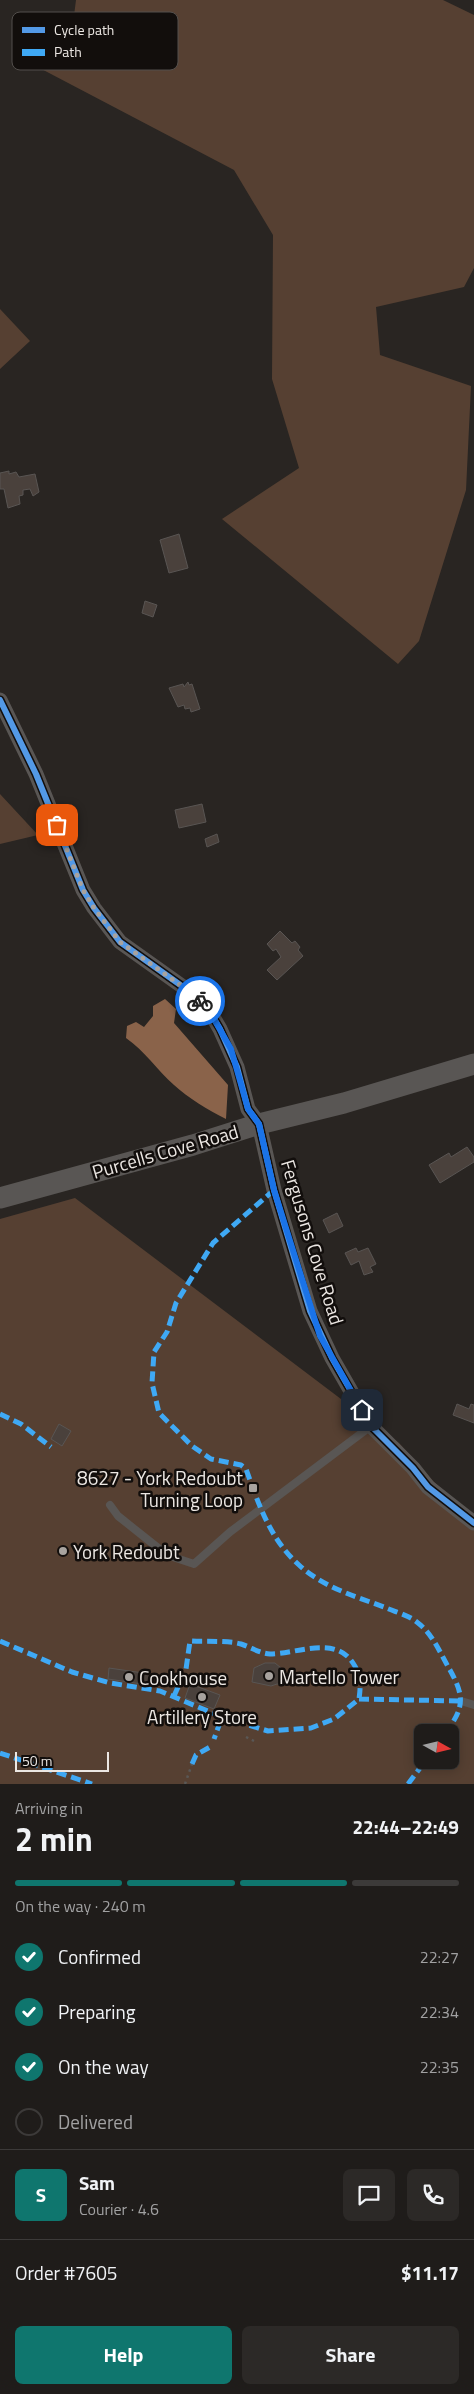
<!DOCTYPE html>
<meta charset="utf-8">
<style>
:root{--surface:#1f1c1a;--page:#2c2927;--text:#f1f3f6;--muted:#a1a1a2;--line:#3c3a39;--accent:#0f766e}
body{margin:0;font-family:"Titillium Web",sans-serif;background:var(--page);color:var(--text);height:100vh;display:flex;flex-direction:column;font-size:19px;white-space:nowrap}
*{box-sizing:border-box;margin:0}
p{font-size:16px;color:var(--muted)}
.icon{flex:none;width:28px;height:28px;fill:none;stroke:currentColor;stroke-width:2;stroke-linecap:round;stroke-linejoin:round}
.map{position:relative;height:1784px;overflow:hidden}
.sheet{display:flex;flex-direction:column;background:var(--surface);flex:1}
.sheet>*{flex:none}
.needle{width:32px;rotate:98deg}
.buttons{position:absolute;left:414px;top:1724px;display:grid;gap:10px}
.buttons a{display:grid;place-items:center;width:45px;height:45px;border-radius:8px;background:var(--surface);box-shadow:0 2px 12px #0003,0 0 0 1px var(--line);font-size:25px}
.scale{position:absolute;left:15px;bottom:12px;width:94px;box-sizing:border-box;padding-left:5px;border:2px solid #ece7e3;border-top:0;font-size:14px;line-height:18px;white-space:nowrap;color:#ece7e3;-webkit-text-stroke:4px #120e0c;paint-order:stroke}
.pin{position:absolute;display:grid;place-items:center;width:42px;height:42px;color:#fff;margin:-21px;border-radius:10px;box-shadow:0 2px 8px #0006}
.courier{position:absolute;display:grid;place-items:center;width:50px;height:50px;margin:-25px;border:4px solid #1a73e8;border-radius:50%;background:#fff;color:#222;box-shadow:0 1px 6px #0007}
.summary em{font-style:normal;font-weight:700}
.summary div{display:flex;flex-direction:column-reverse}
.summary{display:flex;align-items:center;justify-content:space-between;height:85px;padding:0 15px}
h1{font-size:32px;font-weight:700;line-height:38px}
.bar{display:grid;grid-template-columns:repeat(4,1fr);gap:8px 5px;align-content:center;height:60px;padding:0 15px}
.bar i{height:6px;border-radius:4px;background:var(--line)}
.bar .current{background:var(--accent)}
.bar p{grid-column:span 4}
.line{display:flex;align-items:center;gap:12px;padding:0 15px;border-top:1px solid var(--line)}
.line div{flex:1}
.round{display:grid;place-items:center;flex:none;width:52px;height:52px;border-radius:8px;background:var(--page)}
ol{padding:0 15px;list-style:none}
li{display:flex;align-items:center;gap:15px;height:55px}
li p{margin-inline-start:auto}
li .icon{padding:5px;border-radius:50%;background:var(--accent);color:#fff;stroke-width:4}
li:last-child{color:var(--muted)}
li i{width:28px;height:28px;border:2px solid var(--line);border-radius:50%}
.cta{display:flex;gap:10px;margin-top:auto;padding:10px 15px}
.cta a{flex:1;height:58px;border-radius:8px;background:var(--accent);color:#fff;font-size:20px;font-weight:700;line-height:58px;text-align:center}
.cta a+a{background:var(--page);color:var(--text)}
.map>svg:first-child{display:block}
.green{fill:#564032;fill-rule:evenodd}
.water{fill:#8a634a}
.building{fill:#4a413c;stroke:#595553}
.lines{fill:none;stroke-linecap:round;stroke-linejoin:round}
.path{stroke:#5a5856;stroke-width:2.5;stroke-dasharray:2.5 4;stroke-linecap:butt}
.lane{stroke:#595654;stroke-width:8}
.street{stroke:#595654;stroke-width:15}
.secondary{stroke:#595654;stroke-width:21}
.quiet{stroke:#3fa9f5;stroke-width:5;stroke-dasharray:10 5;stroke-linecap:butt}
.cycleway-casing{stroke:#120e0c;stroke-width:9}
.cycleway{stroke:#5399e6;stroke-width:6}
.done{stroke:#a8a39f;stroke-width:5;stroke-dasharray:0 9}
.route{stroke:#1a73e8;stroke-width:6}
.poi-dot{fill:#a8a39f;stroke:#120e0c;stroke-width:2}
.labels{text-anchor:middle;dominant-baseline:central;stroke-width:5;stroke-linejoin:round;paint-order:stroke}
.street-label{font-size:19px;fill:#ece7e3;stroke:#120e0c}
.poi-label{font-size:19px;fill:#ece7e3;stroke:#120e0c;text-anchor:start}
.key{fill:#120e0c;stroke:#534f4c;stroke-width:1}
.key-label{font-size:14px;fill:#ece7e3}
</style>
<div class="map">
<svg width="474" height="1784" viewBox="0 0 474 1784">
<rect width="100%" height="100%" fill="#292522"/>
<path class="green" d="M76,0H443L474,15V268L464,287L376,307L380,355L471,386L466,490L419,641L398,664L222,519L299,468L272,379L273,235L234,170L30,63L71,39Z
M0,309L30,341L0,369Z
M0,794L38,835L0,844Z
M75,1198L378,1427L399,1443L435,1483L474,1516V1784H0V1219ZM422,1732H450V1760H422Z"/>
<path class="water" d="M165,999L176,1009L174,1023L228,1085L226,1119C208,1110 188,1098 174,1085C157,1070 145,1051 126,1038L127,1026L136,1022L144,1027L153,1016V1006Z"/>
<path class="building" d="M9,471V474L16,472L19,477L35,474L39,492L33,496L30,489L23,490V495L19,496L20,504L8,508L4,489H0V473Z
M179,534L188,568L169,573L160,540Z
M145,601L157,605L153,617L142,613Z
M188,682L189,685L192,684L200,709L191,712L190,708L185,709L184,705L178,707L169,688L183,684L184,687Z
M202,804L206,822L179,828L175,810Z
M217,834L219,842L207,847L205,839Z
M280,931L292,943L295,941L300,947L298,950L303,956L277,980L267,970L281,957L276,949L273,951L267,944Z
M467,1147L474,1157V1162L440,1183L429,1165L449,1153L451,1157Z
M337,1213L343,1226L329,1233L323,1220Z
M356,1248L358,1252L368,1248L376,1264L370,1267L373,1272L364,1275L359,1261L351,1265L345,1253Z
M457,1404L469,1409L471,1404L474,1405V1423L453,1415Z
M59,1424L71,1431L62,1446L51,1439Z
M265,1663H275L287,1673L284,1685L277,1684L271,1686L252,1682L254,1668Z
M109,1668L150,1674L149,1685L108,1679Z
M190,1684L220,1695L214,1709L185,1698Z"/>
<g class="lines">
<path class="path" d="M246,1737L254,1741
M185,1784L192,1764"/>
<path class="lane" d="M110,1505L118,1516L167,1555L194,1564L230,1532L371,1426
M461,1701L474,1705"/>
<path class="street" d="M0,700L36,774L83,890L94,908L120,942L193,994L210,1012L220,1029L237,1067L248,1109L259,1124L274,1190L310,1311L332,1358L371,1426L413,1468L428,1487L474,1523"/>
<path class="secondary" d="M0,1198L193,1145L259,1124L344,1103L474,1064"/>
<path class="quiet" d="M274,1190L213,1243L176,1303L167,1332L154,1352L152,1383L159,1413L192,1446L211,1459L241,1465L246,1469C259,1505 270,1539 299,1565C323,1587 354,1596 384,1607C395,1612 409,1615 418,1623C433,1634 441,1655 450,1670C465,1697 464,1708 446,1732
M0,1414L21,1424L51,1447
M0,1641L72,1672L110,1683L160,1691L222,1717L214,1739
M174,1696L186,1669L190,1641C206,1642 226,1640 241,1644C251,1647 258,1653 270,1654C296,1654 335,1635 353,1663C361,1675 361,1685 359,1699L334,1719L311,1728L268,1731L222,1717
M359,1699L461,1701
M0,1753L92,1784
M192,1764L196,1755L210,1747
M408,1784L426,1760"/>
<g class="cycleway-casing">
<path id="cycleway" d="M0,700L36,774L83,890L94,908L120,942L193,994L210,1012L220,1029L237,1067L248,1109L259,1124L274,1190L310,1311L332,1358L371,1426L413,1468L428,1487L474,1523"/>
</g>
<use href="#cycleway" class="cycleway"/>
</g>
<g class="lines">
<path class="done" d="M57,825L83,890L94,908L120,942L193,994L200,1001"/>
<path class="route" d="M200,1001L210,1012L231,1049L248,1109L259,1124L274,1190L320,1336L362,1410"/>
</g>
<g class="poi-dot">
<rect x="248" y="1483" width="10" height="10" rx="2.5"/>
<circle cx="63" cy="1551" r="5"/>
<circle cx="269" cy="1676" r="5"/>
<circle cx="129" cy="1677" r="5"/>
<circle cx="202" cy="1697" r="5"/>
</g>
<g class="labels">
<g class="street-label">
<text transform="translate(165 1151) rotate(-16)">Purcells Cove Road</text>
<text transform="translate(313 1242) rotate(73)">Fergusons Cove Road</text>
</g>
<g class="poi-label">
<text x="243" y="1477" text-anchor="end">8627 - York Redoubt<tspan x="243" dy="22">Turning Loop</tspan></text>
<text x="73" y="1551">York Redoubt</text>
<text x="279" y="1676">Martello Tower</text>
<text x="139" y="1677">Cookhouse</text>
<text x="202" y="1716" text-anchor="middle">Artillery Store</text>
</g>
</g>
<rect x="12" y="12" width="166" height="58" rx="8" class="key"/>
<rect x="22" y="27" width="23" height="6" fill="#5399e6"/>
<rect x="22" y="49" width="23" height="7" fill="#3fa9f5"/>
<g class="key-label">
<text x="54" y="35">Cycle path</text>
<text x="54" y="57">Path</text>
</g>
</svg>
<div class="buttons">
<a><svg class="needle" viewBox="-14 -14 28 28"><path d="M0-13l5 13h-10z" fill="#e53935"/><path d="M0 13l5-13h-10z" fill="#a1a1a2"/></svg></a>
</div>
<div class="scale">50 m</div>
<div class="pin" style="left:57px;top:825px;background:#ea580c"><svg class="icon" aria-label="bag" viewBox="0 0 24 24"><path d="M5 8h14l-1 12H6zM9 8a3 3 0 0 1 6 0"/></svg></div>
<div class="pin" style="left:362px;top:1410px;background:#1f2937"><svg class="icon" aria-label="home" viewBox="0 0 24 24"><path d="M3 11l9-7 9 7M6 9v11h12V9"/></svg></div>
<div class="courier" style="left:200px;top:1001px"><svg class="icon" aria-label="bike" viewBox="0 0 24 24"><circle cx="6" cy="16" r="4"/><circle cx="18" cy="16" r="4"/><path d="M6 16l4-8h5l3 8M10 8l3 8H6M13 5h3"/></svg></div>
</div>
<section class="sheet">
<div class="summary"><div><h1>2 min</h1><p>Arriving in</p></div><em>22:44–22:49</em></div>
<div class="bar"><i class="current"></i><i class="current"></i><i class="current"></i><i></i><p>On the way · 240 m</p></div>
<ol>
<li><svg class="icon" aria-label="check" viewBox="0 0 24 24"><path d="M5 12l5 5 9-10"/></svg>Confirmed<p>22:27</p></li>
<li><svg class="icon" aria-label="check" viewBox="0 0 24 24"><path d="M5 12l5 5 9-10"/></svg>Preparing<p>22:34</p></li>
<li><svg class="icon" aria-label="check" viewBox="0 0 24 24"><path d="M5 12l5 5 9-10"/></svg>On the way<p>22:35</p></li>
<li><i></i>Delivered</li>
</ol>
<div class="line" style="height:90px"><b class="round" style="background:var(--accent);color:#fff">S</b><div><b>Sam</b><p>Courier · 4.6</p></div><a class="round"><svg class="icon" aria-label="chat" viewBox="0 0 24 24"><path d="M4 5h16v11H9l-5 4z"/></svg></a><a class="round"><svg class="icon" aria-label="phone" viewBox="0 0 24 24"><path d="M5 4h4l2 5-3 2q2 4 5 5l2-3 5 2v4C11 20 4 13 5 4z"/></svg></a></div>
<div class="line" style="height:65px"><div>Order #7605</div><b>$11.17</b></div>
<div class="cta"><a>Help</a><a>Share</a></div>
</section>
